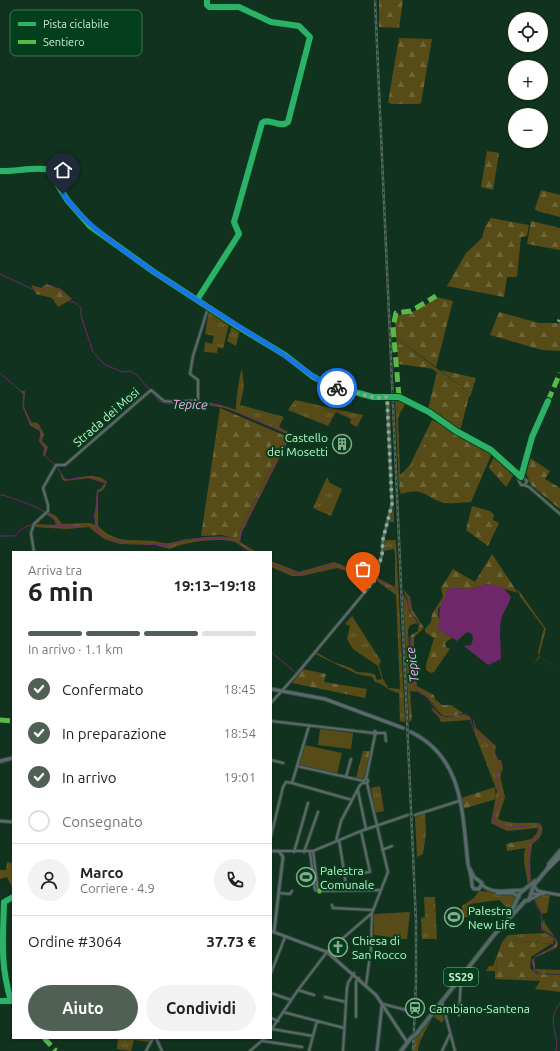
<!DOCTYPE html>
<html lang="it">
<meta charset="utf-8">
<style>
:root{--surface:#fff;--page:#f2f2f2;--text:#222;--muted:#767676;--line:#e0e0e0;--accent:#506054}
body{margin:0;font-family:Ubuntu,sans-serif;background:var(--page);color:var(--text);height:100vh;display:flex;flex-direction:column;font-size:15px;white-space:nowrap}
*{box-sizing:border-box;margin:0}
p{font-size:13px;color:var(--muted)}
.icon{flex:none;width:22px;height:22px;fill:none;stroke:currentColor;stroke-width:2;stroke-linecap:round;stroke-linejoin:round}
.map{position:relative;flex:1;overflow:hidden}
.side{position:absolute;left:12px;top:551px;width:260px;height:488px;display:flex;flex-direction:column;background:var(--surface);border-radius:0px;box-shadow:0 1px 3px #0004}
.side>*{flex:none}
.tools{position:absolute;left:508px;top:12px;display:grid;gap:8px}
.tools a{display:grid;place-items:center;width:40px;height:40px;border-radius:50%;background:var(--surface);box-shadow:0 1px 3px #0004;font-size:20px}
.pin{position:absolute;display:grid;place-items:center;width:34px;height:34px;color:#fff;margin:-41px -17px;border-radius:50% 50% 50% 0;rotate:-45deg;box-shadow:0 0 4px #0007}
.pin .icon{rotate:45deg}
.courier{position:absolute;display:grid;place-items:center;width:40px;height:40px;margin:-20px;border:3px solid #1a73e8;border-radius:50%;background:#fff;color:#222;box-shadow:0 1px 5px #0007}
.headline em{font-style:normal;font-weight:700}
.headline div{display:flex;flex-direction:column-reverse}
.headline{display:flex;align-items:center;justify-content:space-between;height:68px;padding:0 16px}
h1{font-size:26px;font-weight:700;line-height:30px}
.bar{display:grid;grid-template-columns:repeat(4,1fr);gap:6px 4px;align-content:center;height:48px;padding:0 16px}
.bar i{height:5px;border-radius:3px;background:var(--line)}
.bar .active{background:var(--accent)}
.bar p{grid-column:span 4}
.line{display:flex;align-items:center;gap:10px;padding:0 16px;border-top:1px solid var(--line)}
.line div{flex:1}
.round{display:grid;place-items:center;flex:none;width:42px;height:42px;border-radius:21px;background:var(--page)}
ol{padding:0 16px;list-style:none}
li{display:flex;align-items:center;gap:12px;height:44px}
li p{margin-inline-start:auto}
li .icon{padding:4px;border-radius:50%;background:var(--accent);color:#fff;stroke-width:4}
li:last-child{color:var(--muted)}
li i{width:22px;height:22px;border:2px solid var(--line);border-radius:50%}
.action{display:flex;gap:8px;margin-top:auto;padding:8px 16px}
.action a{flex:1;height:46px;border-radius:24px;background:var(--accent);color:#fff;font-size:16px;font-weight:700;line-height:46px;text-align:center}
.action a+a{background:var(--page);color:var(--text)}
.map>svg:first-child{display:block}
.grass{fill:url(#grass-tufts)}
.forest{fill:url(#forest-firs)}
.garden{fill:#574c17}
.water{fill:#6e2869}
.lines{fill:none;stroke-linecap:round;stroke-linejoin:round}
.stream{stroke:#6e2869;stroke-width:1}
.minor-tunnel{stroke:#2d4e3a;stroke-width:2;stroke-dasharray:2 1;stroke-linecap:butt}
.secondary-tunnel{stroke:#2d4e3a;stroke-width:3;stroke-dasharray:3 1.5;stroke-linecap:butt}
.minor-casing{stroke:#314d3c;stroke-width:4}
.tertiary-casing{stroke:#314d3c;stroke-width:4.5}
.secondary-casing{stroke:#314d3c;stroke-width:5}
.primary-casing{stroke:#314d3c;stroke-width:5.5}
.motorway-casing{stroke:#314d3c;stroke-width:6}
.minor{stroke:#5c686c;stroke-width:2}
.tertiary{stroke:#5c686c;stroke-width:2.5}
.secondary{stroke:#59696d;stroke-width:3}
.primary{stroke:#546867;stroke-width:3.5}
.motorway{stroke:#596c6a;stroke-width:4.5}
.rail-casing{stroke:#566862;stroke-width:2.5}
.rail{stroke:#043f1c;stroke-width:1;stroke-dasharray:3;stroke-linecap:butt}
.minor-bridge-casing{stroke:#314d3c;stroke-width:4;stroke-linecap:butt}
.primary-bridge-casing{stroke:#314d3c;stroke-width:5.5;stroke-linecap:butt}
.minor-bridge{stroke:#5c686c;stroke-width:2}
.primary-bridge{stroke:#546867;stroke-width:3.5}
.quiet{stroke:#58b947;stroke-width:5;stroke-dasharray:10 5;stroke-linecap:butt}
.cycleway-casing{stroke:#043f1c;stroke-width:8}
.cycleway{stroke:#2db169;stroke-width:6}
.done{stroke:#89ab92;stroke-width:4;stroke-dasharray:0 7.2}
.route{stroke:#1a73e8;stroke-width:5}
.labels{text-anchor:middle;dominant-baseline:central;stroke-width:4;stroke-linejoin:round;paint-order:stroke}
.shield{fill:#043f1c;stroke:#8eb89a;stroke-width:1}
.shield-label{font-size:11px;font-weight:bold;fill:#c9ecd0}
.street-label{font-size:12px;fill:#c9ecd0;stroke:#043f1c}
.poi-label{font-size:12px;fill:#c9ecd0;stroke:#043f1c;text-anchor:start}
.water-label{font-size:13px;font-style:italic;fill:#fca5f0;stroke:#043f1c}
.key{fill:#043f1c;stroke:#3f7352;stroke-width:1}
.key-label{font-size:11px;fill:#c9ecd0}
</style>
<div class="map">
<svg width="560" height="1051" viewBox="0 0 560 1051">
<defs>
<pattern id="grass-tufts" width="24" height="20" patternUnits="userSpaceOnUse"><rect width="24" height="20" fill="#574c17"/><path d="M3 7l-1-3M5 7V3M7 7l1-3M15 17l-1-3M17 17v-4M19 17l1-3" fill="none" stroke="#6e6638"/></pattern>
<pattern id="forest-firs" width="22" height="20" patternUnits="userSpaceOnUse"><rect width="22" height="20" fill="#574c17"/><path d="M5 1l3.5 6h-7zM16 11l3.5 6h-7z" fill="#6e6638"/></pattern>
</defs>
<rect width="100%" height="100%" fill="#11321f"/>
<path class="grass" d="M209,311L229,324L223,349L218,347L217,353L204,352L205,342L212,344L214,336L205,334Z
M232,325L240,330L236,346L227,341Z
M396,338L471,394L469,397L397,342Z
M242,369L244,387L240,405L284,417L279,427L290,433L289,435L226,408L199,404V401C214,403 223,405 236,410C236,401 239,376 242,369Z
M20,391H25L24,407L31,422L38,423L44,434L42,441L48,447L45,456L43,455L44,448L39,441L41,432L30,425L23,408V394Z
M390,398L394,522H389L392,506L393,492L387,399Z
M395,398H398L406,403L400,413L398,419L400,475L410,465L432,420L436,422L413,467L400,481L399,488Z
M295,400L363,415L357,427L350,423L351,419L336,412L328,426L288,410Z
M286,436L290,437L242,532L240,542L256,552C246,552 243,545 234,542C221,537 183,542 170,549L155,545L120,544L104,539L89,527L67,529L34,527L35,524L56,525L54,519L47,515L48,512L56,516L62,524L90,523L95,525C94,513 97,502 97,490L102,488L105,483L90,478L65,481L62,479L59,469L63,477L68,480C80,477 97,472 107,482L104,489L98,493V526C116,544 131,539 154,541C159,542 165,544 169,543C192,539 212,534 236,538Z
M327,477L330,483L342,489L331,516L313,508Z
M384,540H396L405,722L400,721L399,693C387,691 385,684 375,682L372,677L357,674L315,654L316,652L333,662L351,668L357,672L371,673L375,675L377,680L382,679L378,666L353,649L347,639L350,626L345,624L352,616L381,661L379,665L383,679L388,688L400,689L396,595L377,581L372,585L376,577L395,587V554L394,549L384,551Z
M271,561L299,572L334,562L349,568L374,575L372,580L337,568L301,576H292L271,567Z
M517,588L546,629L539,656L560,669L540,657L534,664L539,656L538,652L544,628L521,598Z
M473,717L476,728L496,746L495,752L498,760H501L503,768L500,776L505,797L498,819C511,825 524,822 539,823L542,826C543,835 540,839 532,844L530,861L531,884L528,885C527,873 521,859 526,846C529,839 538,836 538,828L507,831L491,823L497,791L475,734Z
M380,786L384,811L375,813L371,788Z
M425,813L426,834L423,854L417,857L415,816Z
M7,862L13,863V890L7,877L0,879V870H6Z
M479,891L512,894L517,897L510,911L499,900L470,904L471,917H462V906L474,898Z
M550,895L547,913H543V915L534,899L540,896Z
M424,897H435L437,939H422L421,918L425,917Z
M545,933L554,938L553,944L509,940L502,942L508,935Z
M496,958L497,977H534L540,981L495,979V971H486L489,966H493Z
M435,1012L441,1013L444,1019L442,1023L433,1016C428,1027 419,1039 418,1051H414V1038Z
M118,1038H151L149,1042L134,1040L131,1051L117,1049Z"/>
<path class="forest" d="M379,0H403L399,28L379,27Z
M399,38L432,39L421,103L418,104H391L388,102Z
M487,151L499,153L493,190L481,187Z
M541,190L560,195V217L537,211L535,209Z
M491,218L529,225L527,236L521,237L517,277H507L504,297L447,286L466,253L482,238L485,227Z
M531,221L560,228V250L527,244Z
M46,284L61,289L72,299L58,307L52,298L36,294L31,285L41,288Z
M437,297L453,301L436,367L395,337V316L410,313L421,308Z
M499,312L539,323H560V351L542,350L490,335Z
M397,342L435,369L398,364Z
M440,370L476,378L471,394Z
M437,372L469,397L460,431L428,409Z
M220,408L286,436L236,538L221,535L201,536Z
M436,421L457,435L492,453L471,502C463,502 454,504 446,503C425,499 425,486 401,494L399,488L400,481L413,467Z
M495,454L514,474L506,487L489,468Z
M530,458L550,471L545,479L560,488V509L531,485L526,473Z
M472,506L490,511L494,515L493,520L499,523L488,546L466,530Z
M492,554L518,593L488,584L470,589L452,588L447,590L444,602L438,609V615L441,621L439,630L452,638L445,643L446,647L450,649L434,672L431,673L426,670V665L434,638L425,632V629L431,622L432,614L443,597L441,588L453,569L475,582Z
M403,589L410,597L412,609L424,628L414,637V666L417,686L434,695L435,699L442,705H451L463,713C439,721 442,714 429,699C426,695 420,693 416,690C409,681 410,647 411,635L418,631L419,623L410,611L407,597Z
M403,594L407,600L409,611L418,623L410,625L408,630L411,678L417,692L410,691L412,720L409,722Z
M303,669L326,674L324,682L367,689L365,698L292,683Z
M433,708C447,727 455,709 470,717L471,724L470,720L441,722L438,716L431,709Z
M363,751H370L366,777L361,779L356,778Z
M495,787L496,799L463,809L461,798Z
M532,839L526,848L507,851L506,844Z
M544,919C545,928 555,933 558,944L556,948L534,958L535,969L560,970V974H541L534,970L532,960C539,952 551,951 556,944L555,937L542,929L541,926Z
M509,940L551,944L531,957L530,968L537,974L560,975V992L535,989L540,981L534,977H497L496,958L502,942Z"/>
<path class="garden" d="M320,729L353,733L351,749L318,745Z
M305,745L342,753L337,774L299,765Z
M410,912L407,939C396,940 383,935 374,935V914Z"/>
<path class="water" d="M488,584L503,587L511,597C509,604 506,608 503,614C498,624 501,648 501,659L488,665L464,646L471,645L473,639L472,634L467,632L457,641L439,630L438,625L441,621C436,609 444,602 447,590L452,588L470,589Z"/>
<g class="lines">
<path class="stream" d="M0,274L32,289L42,290L49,286L53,290L60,289L62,295L68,296L70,302H74L81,308V316L93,352L105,365L123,372L131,371L137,375L159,401L166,404L200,403L219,405L285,432L287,434V439L242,529L239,544L250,552
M0,373L24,394L23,406L31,423C41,427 41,431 41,441L45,446L44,455L55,465
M57,467L65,480L86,477L106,483L97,493L96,511L94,514L97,530
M0,495H3C19,501 51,509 58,526
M0,536H15L23,528L31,525L73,527L86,525L91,526L105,538L121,543L170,545L182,540L206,538L232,539L238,542
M271,564L300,575L334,564L370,576L398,589
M404,593L408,599L409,611L418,624
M410,637L412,678L416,690L428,698L439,715L449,718L465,714L470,717L474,732L487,741L501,765V769L496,773C496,780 500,787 500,794C500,803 494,812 494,819C496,832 530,825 538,825L540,833L531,842L528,850V884
M271,652L296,673
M0,764L13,760
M534,902L541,912L542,930L554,938L556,943C550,951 539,952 532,960L535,973L560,974
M556,1051C560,1033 545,1022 560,1003"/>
<path class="minor-tunnel" d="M408,815H415"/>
<path class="secondary-tunnel" d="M403,728L411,732"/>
<g class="minor-casing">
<path id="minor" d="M0,171C12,172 40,166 48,170L68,201L90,226L154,272L237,326L285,355L320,381L329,385L373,397H387L392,504L383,539L382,555L374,581L296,675L271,703
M197,300L239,234L234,222L262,123C269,117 280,129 288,122L310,37L299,26L271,22L239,7H209L207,5V0
M396,397L429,412L456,431L491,450L521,477L532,437L548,401
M517,476L521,485H525L527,481L523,477L519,481
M524,485L529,487L560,514
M34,552L31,533L34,524L48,511V505L43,488L56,465H65L151,390L164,401L177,402L198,400V380L190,374L193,356L208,308
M271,721L373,733L375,735L377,733L375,731L373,733
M377,733H385L386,741
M271,760L283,763
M297,766L364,781
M346,777L351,759
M364 781a2 2 0 1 1 4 0a2 2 0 1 1-4 0Z
M366,779L375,735
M292,783L352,800
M358,791L366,829
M415,815L459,801
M271,836L283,787L286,782L292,783L309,726
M339,840L347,890
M336,841L341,821L360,785L364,782
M382,850L392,846
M280,851H313L361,831L408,815
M313,851L318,891
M294,852L308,803
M304,852L318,812
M310,852L315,890L318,891
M344,875L370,872L361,831
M321,891L380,890
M279,893L290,894L292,891
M0,904L13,897
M332,905L333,908L373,910
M3,941L1,930L4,902
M271,973L285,937
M366,985L371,948L372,913L388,872L367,783
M298,990L314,995
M271,993L291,1000
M325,997L346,1002
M442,1002L455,1051
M383,1004L406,1010
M283,1012L344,1028
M459,1015L461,978
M356,1017V982L359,978
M271,1018L278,1021
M272,1029L313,1036
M271,1030L298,990L327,952L372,913
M156,1038L162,1051
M263,1041L302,1047
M146,1051L153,1038
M250,1051L265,1038
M309,1051L317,1021
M343,1051L347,988L348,983L354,973
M442,1051L450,1034"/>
</g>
<g class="tertiary-casing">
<path id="tertiary" d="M0,821L13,822
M271,851H279L283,857L274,932
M534,886L538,891L560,895
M531,894H544
M529,900L539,895
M271,931L327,952L376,995L407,1042
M377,1051L382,1005"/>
</g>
<g class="secondary-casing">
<path id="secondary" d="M271,689L325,699L403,728
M411,732C464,758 462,813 468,864C470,872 472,878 472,886L474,889H479L482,883L474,877L470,869
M0,761L13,758
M482,885C493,895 510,890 524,890
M497,893H513L519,897"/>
</g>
<g class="primary-casing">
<path id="primary" d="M549,864L560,851
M510,914L520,893L535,881
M417,1033L494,935L525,901L529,900L534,885L549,867
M401,1051L411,1038"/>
</g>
<g class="motorway-casing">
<path id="motorway" d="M548,868L560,856"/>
</g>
<use href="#minor" class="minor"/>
<use href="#tertiary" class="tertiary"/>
<use href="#secondary" class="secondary"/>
<use href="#primary" class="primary"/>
<use href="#motorway" class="motorway"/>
<g class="rail-casing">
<path id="rail" d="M375,0L416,922V983L413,1051"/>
</g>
<use href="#rail" class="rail"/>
<g class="minor-bridge-casing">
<path id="minor-bridge" d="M387,397H396"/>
</g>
<g class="primary-bridge-casing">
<path id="primary-bridge" d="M411,1038L417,1033"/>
</g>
<use href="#minor-bridge" class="minor-bridge"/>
<use href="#primary-bridge" class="primary-bridge"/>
<path class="quiet" d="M559,322L560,320
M399,397L393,327L396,313L411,311L436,296
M548,401L560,373
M0,720L13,721
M318,891H321
M44,1038L56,1051"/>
<g class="cycleway-casing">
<path id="cycleway" d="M0,171C12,172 40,166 48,170L68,201L90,226L154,272L237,326L285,355L312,376L329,385L373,397H399L429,412L456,431L491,450L521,477L532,437L548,401
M197,300L239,234L234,222L262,123C269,117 280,129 288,122L310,37L299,26L271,22L239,7H209L207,5V0
M0,1001H11C0,964 3,940 4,902L13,897"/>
</g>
<use href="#cycleway" class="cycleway"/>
</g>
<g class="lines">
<path class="done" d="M337,388L376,398L387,397L392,504L383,539L382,555L374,581L363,593"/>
<path class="route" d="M63,194C84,223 109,240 137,260C182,292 229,320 275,349C296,362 313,380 337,388"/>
</g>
<defs>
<g id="building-ring" transform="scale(1)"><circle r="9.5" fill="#043f1c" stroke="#89ab92" stroke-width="1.5"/><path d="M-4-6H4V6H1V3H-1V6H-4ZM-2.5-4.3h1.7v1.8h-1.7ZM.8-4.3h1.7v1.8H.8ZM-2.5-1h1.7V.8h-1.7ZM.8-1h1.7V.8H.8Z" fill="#89ab92"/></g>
<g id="stadium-ring" transform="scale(1)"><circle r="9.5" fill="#043f1c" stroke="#89ab92" stroke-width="1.5"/><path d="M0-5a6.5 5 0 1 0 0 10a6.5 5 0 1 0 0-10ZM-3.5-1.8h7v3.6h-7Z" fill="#89ab92"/></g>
<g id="church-ring" transform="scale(1)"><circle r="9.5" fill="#043f1c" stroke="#89ab92" stroke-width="1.5"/><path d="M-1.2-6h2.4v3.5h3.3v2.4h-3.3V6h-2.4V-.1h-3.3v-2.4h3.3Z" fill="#89ab92"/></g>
<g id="station-ring" transform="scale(1)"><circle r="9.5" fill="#043f1c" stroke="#89ab92" stroke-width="1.5"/><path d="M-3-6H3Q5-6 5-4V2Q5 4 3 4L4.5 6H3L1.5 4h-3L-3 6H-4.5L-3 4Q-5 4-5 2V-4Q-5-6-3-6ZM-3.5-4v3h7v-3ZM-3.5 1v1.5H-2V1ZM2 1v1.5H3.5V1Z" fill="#89ab92"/></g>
</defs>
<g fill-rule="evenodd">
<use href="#building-ring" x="342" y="444"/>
<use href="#stadium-ring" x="306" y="877"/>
<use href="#stadium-ring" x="454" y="917"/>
<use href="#church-ring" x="338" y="947"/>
<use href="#station-ring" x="415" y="1008"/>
</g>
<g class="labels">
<rect class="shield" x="444" y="968" width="34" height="18" rx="3"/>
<g class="shield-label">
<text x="461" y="977">SS29</text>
</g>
<g class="street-label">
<text transform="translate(106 417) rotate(-41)">Strada dei Mosi</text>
</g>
<g class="poi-label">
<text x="328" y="437" text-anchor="end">Castello<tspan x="328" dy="14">dei Mosetti</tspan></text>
<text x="320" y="870">Palestra<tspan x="320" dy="14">Comunale</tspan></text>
<text x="468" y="910">Palestra<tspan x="468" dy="14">New Life</tspan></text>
<text x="352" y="940">Chiesa di<tspan x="352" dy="14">San Rocco</tspan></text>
<text x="429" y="1008">Cambiano-Santena</text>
</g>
<g class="water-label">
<text transform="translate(190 404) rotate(1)">Tepice</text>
<text transform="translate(412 665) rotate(-97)">Tepice</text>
</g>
</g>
<rect x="10" y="10" width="132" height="46" rx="6" class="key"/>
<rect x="18" y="22" width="18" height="4" fill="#2db169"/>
<rect x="18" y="40" width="18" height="4" fill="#58b947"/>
<g class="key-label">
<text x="43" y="28">Pista ciclabile</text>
<text x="43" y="46">Sentiero</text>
</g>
</svg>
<div class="tools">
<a><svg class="icon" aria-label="locate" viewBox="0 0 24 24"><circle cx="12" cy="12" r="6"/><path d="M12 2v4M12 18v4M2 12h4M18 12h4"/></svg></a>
<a>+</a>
<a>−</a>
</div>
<div class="pin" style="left:363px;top:593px;background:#ea580c"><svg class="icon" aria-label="bag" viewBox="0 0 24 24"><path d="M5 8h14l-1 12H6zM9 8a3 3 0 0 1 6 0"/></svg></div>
<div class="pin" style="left:63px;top:194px;background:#1f2937"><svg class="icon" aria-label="home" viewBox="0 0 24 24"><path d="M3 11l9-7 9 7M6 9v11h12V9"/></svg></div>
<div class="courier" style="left:337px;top:388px"><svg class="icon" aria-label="bike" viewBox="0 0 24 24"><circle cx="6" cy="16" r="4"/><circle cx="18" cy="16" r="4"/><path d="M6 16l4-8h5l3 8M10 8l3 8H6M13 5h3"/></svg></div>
<section class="side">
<div class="headline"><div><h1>6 min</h1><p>Arriva tra</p></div><em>19:13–19:18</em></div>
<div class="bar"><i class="active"></i><i class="active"></i><i class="active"></i><i></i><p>In arrivo · 1.1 km</p></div>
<ol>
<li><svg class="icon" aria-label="check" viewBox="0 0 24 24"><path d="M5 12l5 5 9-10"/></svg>Confermato<p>18:45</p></li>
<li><svg class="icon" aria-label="check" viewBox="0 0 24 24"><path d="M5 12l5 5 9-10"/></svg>In preparazione<p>18:54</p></li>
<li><svg class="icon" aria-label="check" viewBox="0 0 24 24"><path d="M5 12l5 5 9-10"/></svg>In arrivo<p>19:01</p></li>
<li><i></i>Consegnato</li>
</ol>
<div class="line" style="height:72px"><a class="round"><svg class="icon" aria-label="person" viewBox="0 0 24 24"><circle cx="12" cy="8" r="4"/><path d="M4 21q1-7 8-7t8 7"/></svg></a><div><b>Marco</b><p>Corriere · 4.9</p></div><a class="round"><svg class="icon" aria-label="phone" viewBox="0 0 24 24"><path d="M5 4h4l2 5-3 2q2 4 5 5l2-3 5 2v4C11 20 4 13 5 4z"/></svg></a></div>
<div class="line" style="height:52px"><div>Ordine #3064</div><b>37.73 €</b></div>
<div class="action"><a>Aiuto</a><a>Condividi</a></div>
</section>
</div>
